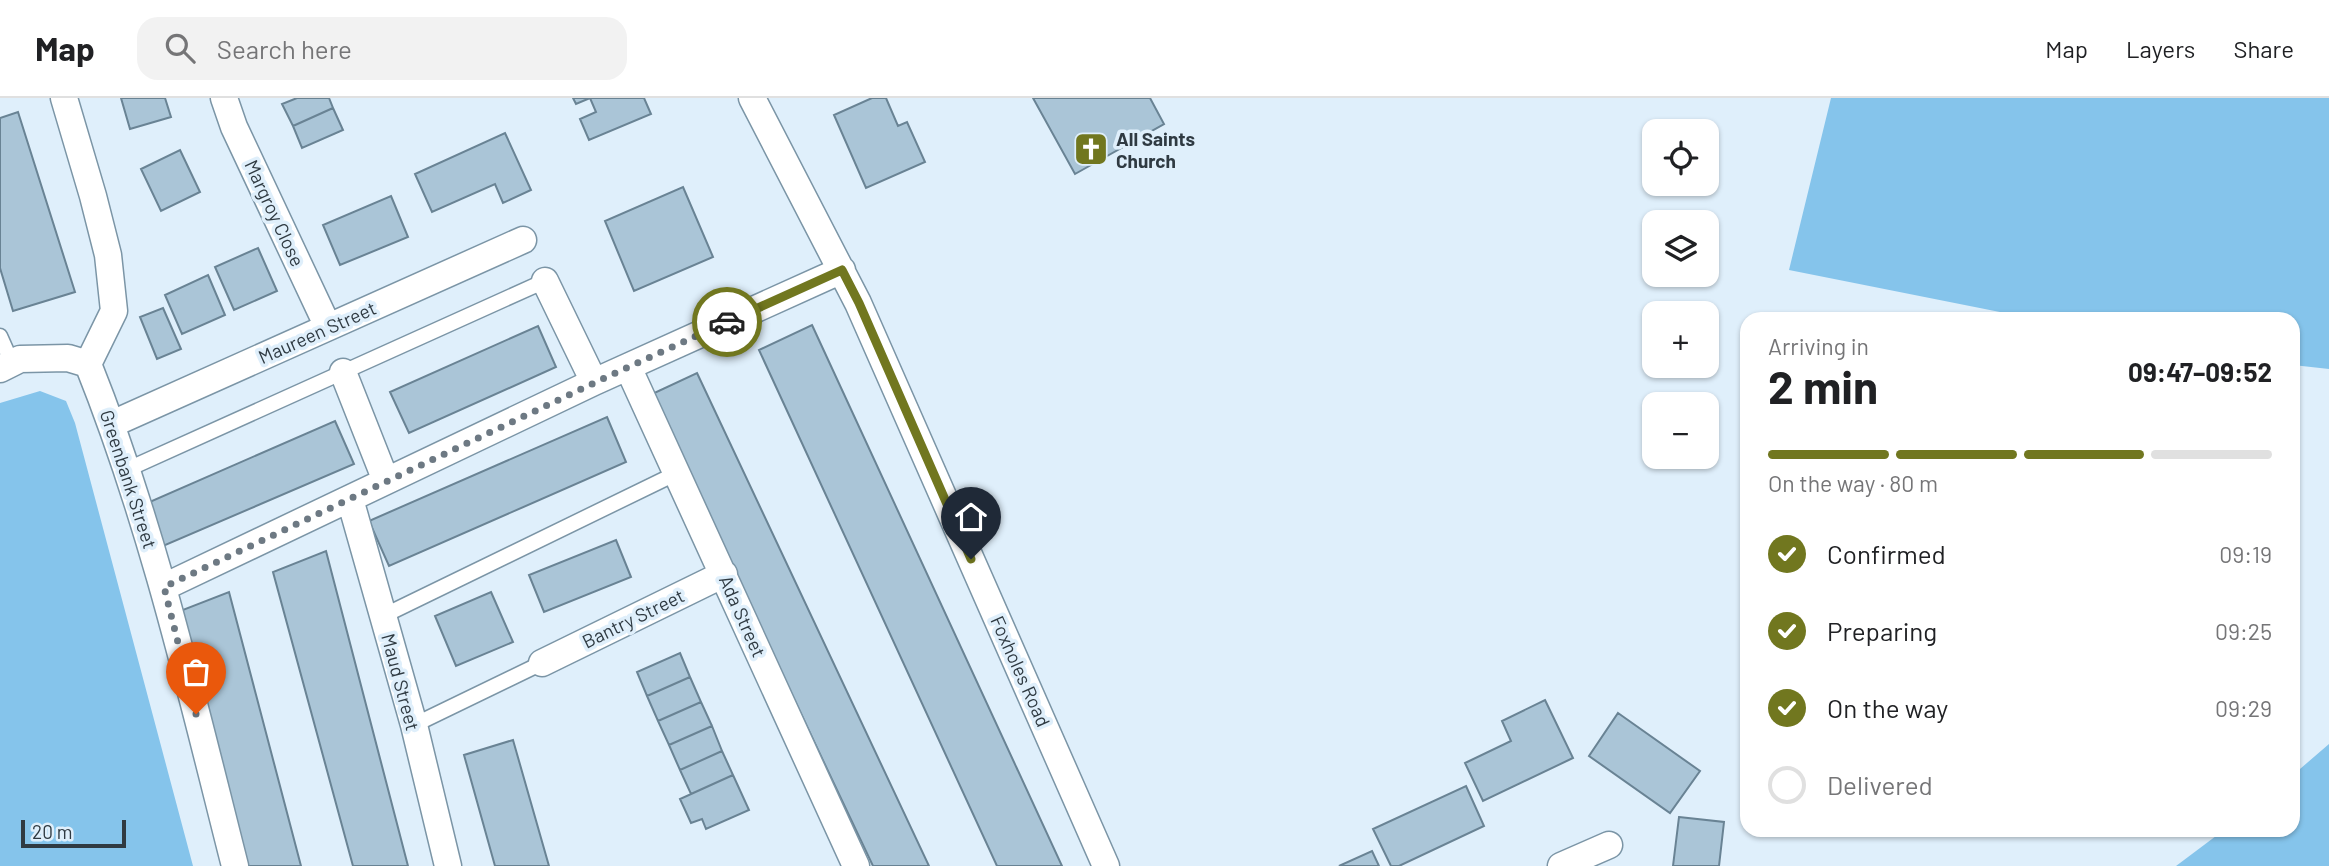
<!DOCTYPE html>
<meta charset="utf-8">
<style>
:root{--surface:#fff;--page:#f2f2f2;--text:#202124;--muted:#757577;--line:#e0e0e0;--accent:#71771f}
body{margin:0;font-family:Barlow,sans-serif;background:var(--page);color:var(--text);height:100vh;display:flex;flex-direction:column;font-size:26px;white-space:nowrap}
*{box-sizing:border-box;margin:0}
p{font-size:23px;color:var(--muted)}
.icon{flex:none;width:38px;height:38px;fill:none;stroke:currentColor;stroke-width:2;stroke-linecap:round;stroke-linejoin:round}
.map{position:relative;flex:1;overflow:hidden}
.panel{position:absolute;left:1740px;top:214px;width:560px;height:525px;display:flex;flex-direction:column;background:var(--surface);border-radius:21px;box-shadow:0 2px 5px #0004}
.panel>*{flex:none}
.buttons{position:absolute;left:1642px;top:21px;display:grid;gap:14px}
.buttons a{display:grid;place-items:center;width:77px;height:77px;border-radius:14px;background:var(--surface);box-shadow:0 2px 5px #0004;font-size:35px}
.scale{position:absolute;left:21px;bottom:18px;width:105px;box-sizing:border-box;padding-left:7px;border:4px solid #2f3a42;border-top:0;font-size:19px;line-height:24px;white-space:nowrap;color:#2f3a42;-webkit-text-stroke:5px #dfeffb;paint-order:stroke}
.pin{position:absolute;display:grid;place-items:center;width:60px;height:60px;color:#fff;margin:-72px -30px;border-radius:50% 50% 50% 0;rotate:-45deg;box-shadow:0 0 7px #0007}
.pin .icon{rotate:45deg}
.courier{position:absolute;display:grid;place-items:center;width:70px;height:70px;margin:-35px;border:5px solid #71771f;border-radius:50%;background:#fff;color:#222;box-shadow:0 2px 9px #0007}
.headline em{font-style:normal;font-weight:700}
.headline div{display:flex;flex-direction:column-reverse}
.headline{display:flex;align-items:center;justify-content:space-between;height:119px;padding:0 28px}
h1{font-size:46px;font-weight:700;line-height:52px}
.bar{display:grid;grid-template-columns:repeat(4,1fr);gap:10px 7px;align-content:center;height:84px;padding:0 28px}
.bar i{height:9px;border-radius:5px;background:var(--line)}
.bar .on{background:var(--accent)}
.bar p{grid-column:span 4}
ol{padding:0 28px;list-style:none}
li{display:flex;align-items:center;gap:21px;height:77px}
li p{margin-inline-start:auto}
li .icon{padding:7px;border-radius:50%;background:var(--accent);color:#fff;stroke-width:4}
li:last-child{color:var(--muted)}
li i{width:38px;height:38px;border:4px solid var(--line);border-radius:50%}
header{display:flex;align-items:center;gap:42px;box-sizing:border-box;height:98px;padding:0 35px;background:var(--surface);border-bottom:2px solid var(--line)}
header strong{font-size:33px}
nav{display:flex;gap:38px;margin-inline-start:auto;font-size:24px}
.search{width:490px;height:63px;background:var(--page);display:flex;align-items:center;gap:18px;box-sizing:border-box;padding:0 24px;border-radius:21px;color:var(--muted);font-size:26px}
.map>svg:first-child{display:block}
.green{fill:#85c4eb}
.building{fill:#aac5d7;stroke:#698394;stroke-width:2}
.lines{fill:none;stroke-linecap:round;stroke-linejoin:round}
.service-casing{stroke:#7b95a6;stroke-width:17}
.minor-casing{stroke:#7b95a6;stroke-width:29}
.service{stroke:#fff;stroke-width:14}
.minor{stroke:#fff;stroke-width:26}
.done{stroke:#6d7983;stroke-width:7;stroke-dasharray:0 12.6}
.route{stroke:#71771f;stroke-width:9}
.labels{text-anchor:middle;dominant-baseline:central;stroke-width:7;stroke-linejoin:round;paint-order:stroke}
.poi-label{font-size:19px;font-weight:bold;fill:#2f3a42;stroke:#dfeffb;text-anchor:start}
.street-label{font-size:19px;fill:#2f3a42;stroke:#dfeffb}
</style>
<header>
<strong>Map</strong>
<div class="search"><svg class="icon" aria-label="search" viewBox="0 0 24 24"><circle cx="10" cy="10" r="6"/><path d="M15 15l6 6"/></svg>Search here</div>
<nav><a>Map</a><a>Layers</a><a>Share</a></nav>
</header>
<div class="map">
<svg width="2329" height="768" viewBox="0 0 2329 768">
<rect width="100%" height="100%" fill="#dfeffb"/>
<path class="green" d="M1831,0H2329V271L2293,267L2292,220H2030L1789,172Z
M40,293L66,303L75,325L193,768H0V305Z
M2329,646V768H2176L2224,732H2292L2293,677Z"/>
<path class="building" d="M121,0H165L171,19L130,31Z
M297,0H329L333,10L293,28L282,6Z
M573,0H644L651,16L589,42L580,21L596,14L590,0L576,6Z
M872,0H886L898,28L907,24L925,64L866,90L834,17Z
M1033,0H1150L1164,26L1075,76Z
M333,10L343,32L302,50L293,28Z
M18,14L75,194L13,213L0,170V20Z
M505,35L531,92L503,105L495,86L432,114L415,76Z
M180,52L200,94L161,113L141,71Z
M683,89L713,159L634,193L605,123Z
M391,98L408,139L340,167L323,127Z
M258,150L277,193L234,212L215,169Z
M208,177L225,217L182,236L165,197Z
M163,210L181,251L157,261L140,219Z
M812,227L1062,768H997L759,252Z
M538,228L556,269L409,335L390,294Z
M697,275L929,768H873L650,297Z
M607,319L626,364L389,468L369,423Z
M335,323L354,366L163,448L145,406Z
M616,442L631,479L544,514L529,477Z
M326,453L408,768H353L273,474Z
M229,494L301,768H246L180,513Z
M491,494L513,544L456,568L435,518Z
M680,555L690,579L647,598L637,574Z
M690,579L701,604L658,623L647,598Z
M1545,602L1573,660L1483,703L1465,665L1511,643L1502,623Z
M701,604L712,628L669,647L658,623Z
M1618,615L1700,673L1670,715L1589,658Z
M712,628L722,653L680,672L669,647Z
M513,642L549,768H495L464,657Z
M722,653L733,677L691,696L680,672Z
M733,677L749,712L706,731L702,721L691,725L680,701Z
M1466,688L1484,728L1399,768H1391L1373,731Z
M1679,719L1724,724L1719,768H1673Z
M1372,753L1379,768H1339Z"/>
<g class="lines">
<g class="service-casing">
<path id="service" d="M0,238L12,265
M126,372L545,183
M383,518L677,375
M414,627L542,565"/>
</g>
<g class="minor-casing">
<path id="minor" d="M64,0L93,98L108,157L114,213L88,266C153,428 192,599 235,768
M224,0L234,29L328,229
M752,0L858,205L1106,768
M545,183L594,284
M628,269L856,768
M0,271L20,261L68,260L88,266
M343,274L386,383
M112,326L523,142
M350,401L414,627L448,768
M164,489L594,284L842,172
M542,565L724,476
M1561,768L1609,747"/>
</g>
<use href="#service" class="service"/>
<use href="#minor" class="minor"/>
</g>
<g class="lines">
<path class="done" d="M196,616L164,489L611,277L727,224"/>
<path class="route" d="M727,224L842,172L859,205L971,461"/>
</g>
<defs>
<g id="church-square" transform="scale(1.75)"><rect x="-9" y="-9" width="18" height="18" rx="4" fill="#71771f" stroke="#dfeffb"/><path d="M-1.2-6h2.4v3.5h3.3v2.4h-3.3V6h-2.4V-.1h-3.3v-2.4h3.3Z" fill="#fff"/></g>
</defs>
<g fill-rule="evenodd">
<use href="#church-square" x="1091" y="51"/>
</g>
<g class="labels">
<g class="poi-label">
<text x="1116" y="40">All Saints<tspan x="1116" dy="22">Church</tspan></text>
</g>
<g class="street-label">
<text transform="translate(275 115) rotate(65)">Margroy Close</text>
<text transform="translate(317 234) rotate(-24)">Maureen Street</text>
<text transform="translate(129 381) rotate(72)">Greenbank Street</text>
<text transform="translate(743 518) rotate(66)">Ada Street</text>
<text transform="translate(633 520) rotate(-26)">Bantry Street</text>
<text transform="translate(1021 573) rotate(66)">Foxholes Road</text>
<text transform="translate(401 584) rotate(75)">Maud Street</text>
</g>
</g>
</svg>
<div class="buttons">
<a><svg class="icon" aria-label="locate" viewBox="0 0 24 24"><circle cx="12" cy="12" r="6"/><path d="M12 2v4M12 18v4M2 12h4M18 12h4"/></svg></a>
<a><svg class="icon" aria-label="layers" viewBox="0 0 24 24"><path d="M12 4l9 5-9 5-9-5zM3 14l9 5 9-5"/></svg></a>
<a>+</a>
<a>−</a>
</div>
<div class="scale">20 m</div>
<div class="pin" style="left:196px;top:616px;background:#ea580c"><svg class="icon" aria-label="bag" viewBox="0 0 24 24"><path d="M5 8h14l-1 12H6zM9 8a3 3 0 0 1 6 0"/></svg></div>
<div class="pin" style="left:971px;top:461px;background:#1f2937"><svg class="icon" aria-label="home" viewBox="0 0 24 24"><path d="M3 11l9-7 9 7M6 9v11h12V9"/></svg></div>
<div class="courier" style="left:727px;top:224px"><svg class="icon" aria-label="car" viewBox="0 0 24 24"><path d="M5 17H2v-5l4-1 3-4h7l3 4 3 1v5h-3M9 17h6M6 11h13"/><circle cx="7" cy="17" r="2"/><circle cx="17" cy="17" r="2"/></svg></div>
<section class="panel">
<div class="headline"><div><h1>2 min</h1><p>Arriving in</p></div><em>09:47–09:52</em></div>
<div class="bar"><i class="on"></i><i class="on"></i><i class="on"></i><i></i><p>On the way · 80 m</p></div>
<ol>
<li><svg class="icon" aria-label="check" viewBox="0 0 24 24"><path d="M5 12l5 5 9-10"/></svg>Confirmed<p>09:19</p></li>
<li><svg class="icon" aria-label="check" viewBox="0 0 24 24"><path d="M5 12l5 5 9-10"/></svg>Preparing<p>09:25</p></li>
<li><svg class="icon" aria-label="check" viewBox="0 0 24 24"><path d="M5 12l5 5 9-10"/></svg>On the way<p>09:29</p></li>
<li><i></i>Delivered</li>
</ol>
</section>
</div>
